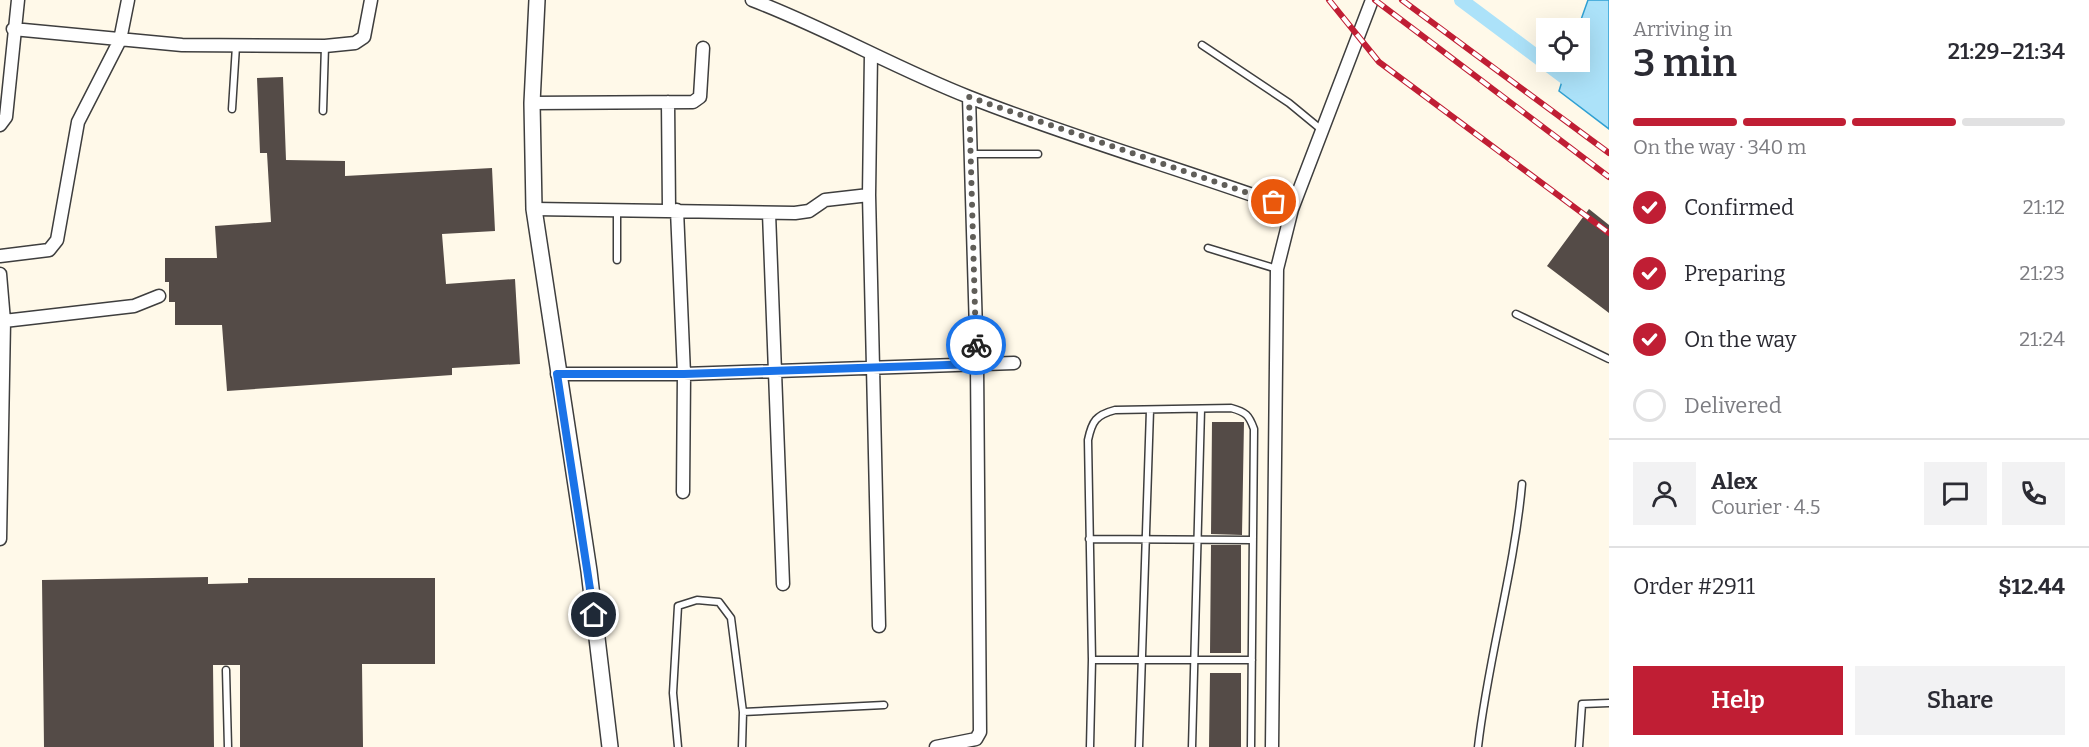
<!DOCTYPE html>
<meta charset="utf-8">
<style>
:root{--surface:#fff;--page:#f2f2f3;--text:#2b2b33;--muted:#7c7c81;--line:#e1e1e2;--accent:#c01e34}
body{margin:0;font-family:Bitter,serif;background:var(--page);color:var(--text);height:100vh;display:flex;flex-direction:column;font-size:22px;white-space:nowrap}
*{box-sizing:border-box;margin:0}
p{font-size:20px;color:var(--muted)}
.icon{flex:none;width:33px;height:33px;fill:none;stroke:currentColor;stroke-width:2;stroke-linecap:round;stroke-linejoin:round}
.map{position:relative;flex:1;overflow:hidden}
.sheet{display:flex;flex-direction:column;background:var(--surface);width:480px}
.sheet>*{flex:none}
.fabs{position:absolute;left:1536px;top:18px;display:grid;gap:12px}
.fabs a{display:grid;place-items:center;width:54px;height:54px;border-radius:0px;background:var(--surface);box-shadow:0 6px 24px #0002;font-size:30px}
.pin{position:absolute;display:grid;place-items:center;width:51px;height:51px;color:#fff;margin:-26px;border:3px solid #fff;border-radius:50%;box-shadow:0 2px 6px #0007}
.courier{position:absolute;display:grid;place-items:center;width:60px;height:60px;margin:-30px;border:4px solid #1a73e8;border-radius:50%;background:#fff;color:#222;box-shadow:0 2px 8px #0007}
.headline em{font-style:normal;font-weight:600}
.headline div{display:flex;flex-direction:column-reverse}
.headline{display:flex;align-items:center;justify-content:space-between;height:102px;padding:0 24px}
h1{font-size:39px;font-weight:600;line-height:45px}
.bar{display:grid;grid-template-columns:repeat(4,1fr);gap:9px 6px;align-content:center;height:72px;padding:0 24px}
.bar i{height:8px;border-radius:4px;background:var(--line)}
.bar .current{background:var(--accent)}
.bar p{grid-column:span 4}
.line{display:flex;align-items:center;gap:15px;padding:0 24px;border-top:2px solid var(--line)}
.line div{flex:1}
.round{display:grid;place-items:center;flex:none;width:63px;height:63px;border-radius:0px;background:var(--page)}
ol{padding:0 24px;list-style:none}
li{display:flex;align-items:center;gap:18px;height:66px}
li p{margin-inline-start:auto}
li .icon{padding:6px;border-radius:50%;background:var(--accent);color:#fff;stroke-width:4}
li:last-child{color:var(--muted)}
li i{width:33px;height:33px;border:3px solid var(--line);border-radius:50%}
.button{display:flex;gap:12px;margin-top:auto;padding:12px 24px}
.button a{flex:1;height:69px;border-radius:0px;background:var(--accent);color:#fff;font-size:24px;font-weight:600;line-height:69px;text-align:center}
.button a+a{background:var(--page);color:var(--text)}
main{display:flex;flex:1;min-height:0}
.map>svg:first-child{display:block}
.water{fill:#ace2f9;stroke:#2fa0d3;stroke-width:1.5}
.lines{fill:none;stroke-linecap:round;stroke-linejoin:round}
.canal{stroke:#ace2f9;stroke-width:14}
.building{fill:#544b47}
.service-casing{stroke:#3e3e3e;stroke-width:9}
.minor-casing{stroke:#3e3e3e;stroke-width:15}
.tertiary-casing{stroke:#3e3e3e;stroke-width:18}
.service{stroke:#fff;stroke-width:6}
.minor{stroke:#fff;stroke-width:12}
.tertiary{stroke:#fff;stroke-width:15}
.rail-casing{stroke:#c01e34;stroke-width:6}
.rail{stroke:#fff;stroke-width:4;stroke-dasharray:11;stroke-linecap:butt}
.done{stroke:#605e59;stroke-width:6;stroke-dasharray:0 10.8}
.route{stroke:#1a73e8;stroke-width:8}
</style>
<main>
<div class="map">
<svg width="1609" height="747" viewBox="0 0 1609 747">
<rect width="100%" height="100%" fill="#fff9e9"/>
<path class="water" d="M1588,0H1609V129L1559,91L1568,62H1580L1578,28Z"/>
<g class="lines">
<path class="canal" d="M1461,0L1576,86"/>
</g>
<path class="building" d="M283,77L286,160L345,161V176L492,168L495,231L442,234L446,284L515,279L520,364L452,368V375L227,391L222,325H175V302H169V282H165V258H217L215,226L271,222L267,153H260L257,78Z
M1589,209L1609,225V313L1547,266Z
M1212,422H1244L1242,535L1211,534Z
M1211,545H1241V653H1210Z
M208,577V584L248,583V578H435V664H362L363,747H240V665H213L214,747H44L42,580Z
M1210,673H1241V747H1209Z"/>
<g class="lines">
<g class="service-casing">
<path id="service" d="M1202,45L1289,103L1323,131
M232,109L236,46
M323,111L325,46
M971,154H1038
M617,210V260
M1208,248L1277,269
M1516,314L1609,359
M1089,539L1253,540
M1092,660H1252
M226,670L228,747
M743,712L884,705
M678,747L673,693L678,606L697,600L719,602L731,618L743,712L742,747
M1090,747L1092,660L1088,440C1092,421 1096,415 1115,410L1231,408C1246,412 1249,415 1254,429L1251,747
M1139,747L1150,410
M1192,747L1201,409
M1478,747C1488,658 1514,573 1522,484
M1579,747L1582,704L1609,703"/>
</g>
<g class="minor-casing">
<path id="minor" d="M752,0C826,28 895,68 969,97C1075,139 1185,170 1292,209
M13,29L182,45L325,46L355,43L364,37L371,0
M871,54L869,195L879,626
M668,102L669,210
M532,103L693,102L700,97L703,48
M0,125L6,117L18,0
M534,209L795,213L809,211L825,200L869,195
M677,210L684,374L683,492
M769,213L783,584
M0,256L49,250L57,240L78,122L120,40L128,0
M0,274L4,321L0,539
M4,321L134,306L159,296
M557,374H684L1014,363
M936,747L976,739L980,732L977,364L969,97
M1272,747L1277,269L1292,209L1372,0"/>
</g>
<g class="tertiary-casing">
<path id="tertiary" d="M537,0L532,103L534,209L589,571L610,747"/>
</g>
<use href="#service" class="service"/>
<use href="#minor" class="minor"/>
<use href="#tertiary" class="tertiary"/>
<g class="rail-casing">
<path id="rail" d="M1329,0L1379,62L1609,233
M1375,0L1609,177
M1402,0L1609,153"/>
</g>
<use href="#rail" class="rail"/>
</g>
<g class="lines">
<path class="done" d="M976,345L969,97L1274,202"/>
<path class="route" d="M594,615L557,374H684L977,364L976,345"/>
</g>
</svg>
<div class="fabs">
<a><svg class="icon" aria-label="locate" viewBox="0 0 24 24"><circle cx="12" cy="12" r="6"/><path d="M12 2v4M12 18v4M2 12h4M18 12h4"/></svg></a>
</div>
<div class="pin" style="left:1274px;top:202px;background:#ea580c"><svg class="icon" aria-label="bag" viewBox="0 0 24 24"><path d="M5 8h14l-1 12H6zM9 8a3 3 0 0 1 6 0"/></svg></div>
<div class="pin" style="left:594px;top:615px;background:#1f2937"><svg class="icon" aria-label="home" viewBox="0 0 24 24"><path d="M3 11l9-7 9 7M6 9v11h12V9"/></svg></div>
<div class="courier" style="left:976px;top:345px"><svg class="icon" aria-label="bike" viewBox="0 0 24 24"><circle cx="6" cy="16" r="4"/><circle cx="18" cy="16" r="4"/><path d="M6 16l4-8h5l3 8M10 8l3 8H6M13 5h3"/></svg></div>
</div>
<section class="sheet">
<div class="headline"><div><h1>3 min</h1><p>Arriving in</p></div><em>21:29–21:34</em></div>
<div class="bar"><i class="current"></i><i class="current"></i><i class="current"></i><i></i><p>On the way · 340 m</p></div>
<ol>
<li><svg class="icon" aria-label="check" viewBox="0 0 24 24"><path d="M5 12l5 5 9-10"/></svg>Confirmed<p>21:12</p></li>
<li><svg class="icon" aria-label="check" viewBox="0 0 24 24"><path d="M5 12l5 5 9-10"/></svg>Preparing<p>21:23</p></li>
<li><svg class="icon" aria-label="check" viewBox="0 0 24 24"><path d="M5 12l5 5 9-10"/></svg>On the way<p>21:24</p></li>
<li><i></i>Delivered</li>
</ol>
<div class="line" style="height:108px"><a class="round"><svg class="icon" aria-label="person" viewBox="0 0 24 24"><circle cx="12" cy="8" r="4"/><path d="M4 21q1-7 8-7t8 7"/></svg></a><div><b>Alex</b><p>Courier · 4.5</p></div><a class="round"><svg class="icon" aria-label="chat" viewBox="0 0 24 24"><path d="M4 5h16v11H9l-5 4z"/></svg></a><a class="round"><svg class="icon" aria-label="phone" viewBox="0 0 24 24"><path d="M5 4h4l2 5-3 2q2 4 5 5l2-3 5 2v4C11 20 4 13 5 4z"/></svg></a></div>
<div class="line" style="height:78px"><div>Order #2911</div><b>$12.44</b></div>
<div class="button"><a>Help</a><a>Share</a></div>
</section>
</main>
